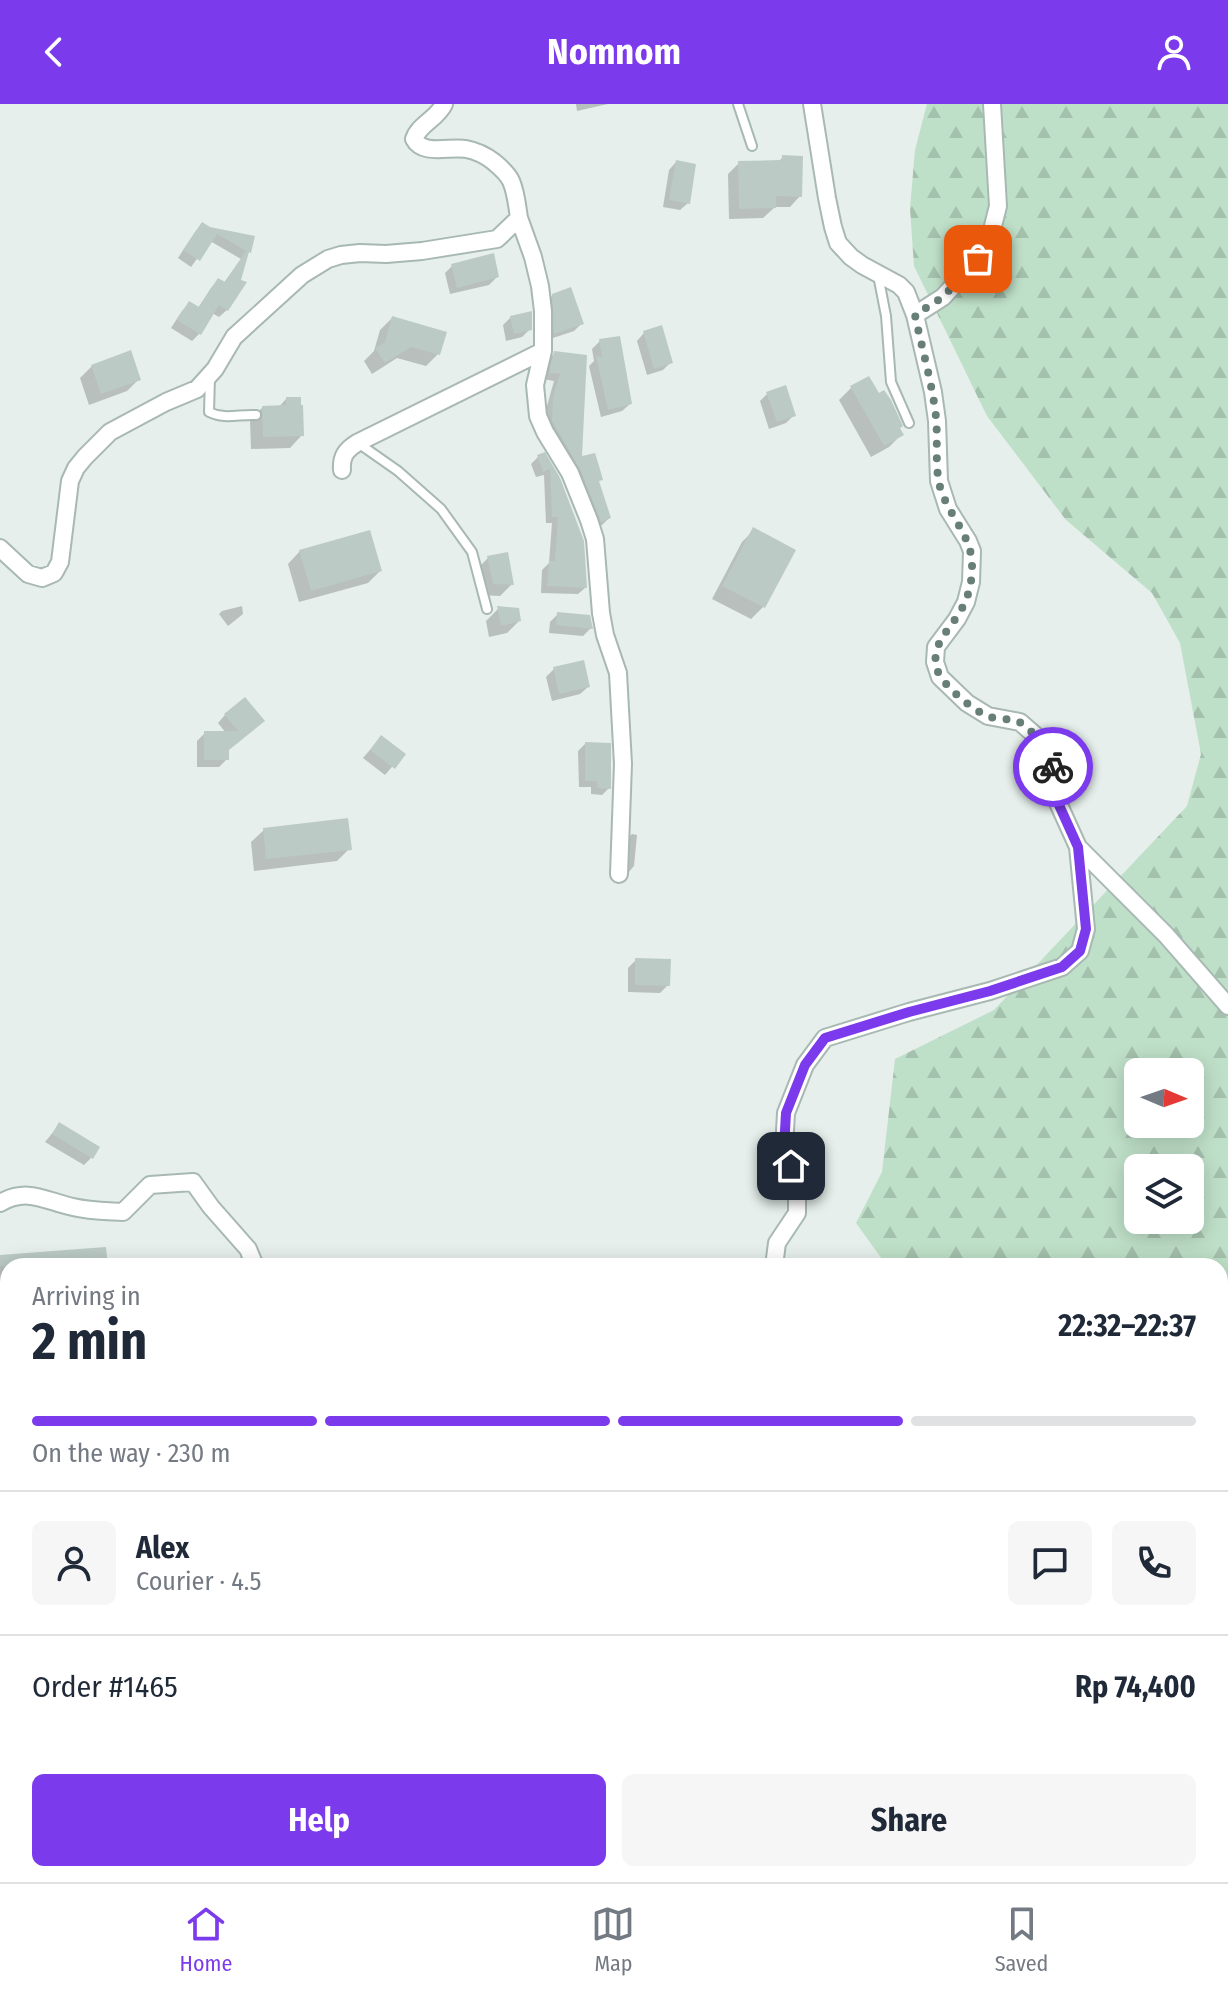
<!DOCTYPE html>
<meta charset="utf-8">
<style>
:root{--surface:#fff;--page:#f6f6f7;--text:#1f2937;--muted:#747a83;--line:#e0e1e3;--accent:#7c3aed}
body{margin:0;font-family:"Fira Sans Condensed",sans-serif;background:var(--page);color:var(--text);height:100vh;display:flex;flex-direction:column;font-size:30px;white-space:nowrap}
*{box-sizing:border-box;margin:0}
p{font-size:26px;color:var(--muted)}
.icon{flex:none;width:44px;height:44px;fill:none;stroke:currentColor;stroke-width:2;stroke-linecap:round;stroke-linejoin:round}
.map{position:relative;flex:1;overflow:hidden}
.side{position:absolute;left:0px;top:1154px;width:1228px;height:624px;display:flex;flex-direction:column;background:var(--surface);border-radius:24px 24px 0 0;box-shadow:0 4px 20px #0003}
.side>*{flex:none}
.needle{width:52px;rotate:92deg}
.buttons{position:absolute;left:1124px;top:954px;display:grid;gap:16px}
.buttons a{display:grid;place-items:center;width:80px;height:80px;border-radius:12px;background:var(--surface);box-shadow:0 4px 20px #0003;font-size:40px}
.pin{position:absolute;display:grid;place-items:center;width:68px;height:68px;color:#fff;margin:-34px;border-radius:16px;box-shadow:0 4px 12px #0006}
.courier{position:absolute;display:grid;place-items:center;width:80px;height:80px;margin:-40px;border:6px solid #7c3aed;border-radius:50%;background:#fff;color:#222;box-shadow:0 2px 10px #0007}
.headline em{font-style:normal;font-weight:700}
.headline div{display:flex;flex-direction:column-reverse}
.headline{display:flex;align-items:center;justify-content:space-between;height:136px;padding:0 32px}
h1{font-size:52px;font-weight:700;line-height:60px}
.bar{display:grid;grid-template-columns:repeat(4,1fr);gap:12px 8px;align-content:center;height:96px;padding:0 32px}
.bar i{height:10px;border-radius:6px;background:var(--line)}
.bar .current{background:var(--accent)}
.bar p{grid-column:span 4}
.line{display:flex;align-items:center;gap:20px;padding:0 32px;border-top:2px solid var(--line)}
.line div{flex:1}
.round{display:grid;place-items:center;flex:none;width:84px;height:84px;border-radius:12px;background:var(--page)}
.primary-button{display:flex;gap:16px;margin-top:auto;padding:16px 32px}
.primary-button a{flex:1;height:92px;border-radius:12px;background:var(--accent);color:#fff;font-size:32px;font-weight:700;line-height:92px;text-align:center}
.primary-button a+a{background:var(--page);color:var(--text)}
header{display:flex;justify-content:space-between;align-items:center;height:104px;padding:0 32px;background:var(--accent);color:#fff;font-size:36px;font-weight:700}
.tabs{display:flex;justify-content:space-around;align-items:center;height:112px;border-top:2px solid var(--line);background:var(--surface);font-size:22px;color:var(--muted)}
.tabs a{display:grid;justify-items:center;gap:4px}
.tabs .current{color:var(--accent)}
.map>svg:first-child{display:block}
.forest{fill:url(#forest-firs);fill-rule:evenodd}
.shadow{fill:#0003}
.building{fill:#bbcac4}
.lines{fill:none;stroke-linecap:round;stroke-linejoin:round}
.service-casing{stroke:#a8b8b2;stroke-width:12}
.minor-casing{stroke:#a8b8b2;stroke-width:20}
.service{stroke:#fff;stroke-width:8}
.minor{stroke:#fff;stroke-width:16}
.done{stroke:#687f78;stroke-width:8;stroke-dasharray:0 14.4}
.route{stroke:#7c3aed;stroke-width:10}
</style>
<header><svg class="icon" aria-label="back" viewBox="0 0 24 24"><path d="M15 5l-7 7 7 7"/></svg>Nomnom<svg class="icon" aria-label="person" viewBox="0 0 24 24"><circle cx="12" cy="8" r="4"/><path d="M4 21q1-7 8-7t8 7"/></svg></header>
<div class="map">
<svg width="1228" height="1778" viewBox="0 0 1228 1778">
<defs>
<pattern id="forest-firs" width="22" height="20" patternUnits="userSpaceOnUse" patternTransform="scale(2)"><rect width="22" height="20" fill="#bfe0c8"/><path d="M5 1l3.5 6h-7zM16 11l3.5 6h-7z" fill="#a4c1ad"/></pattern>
</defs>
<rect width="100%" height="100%" fill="#e6efeb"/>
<path class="forest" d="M927,0H1228V1252H1220V1162H887L856,1119L882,1068L895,955L994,906L1187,702L1201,650L1180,539L1152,489L1066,416L987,312L914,162L910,104L915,46ZM1138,968H1190V1020H1138ZM1138,1064H1190V1116H1138Z
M1228,1580V1778H1070L1073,1770H1220V1583Z"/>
<path class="shadow" d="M576,0H608L577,7Z
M783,53L800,92L790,103H775L763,114L729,115L728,70L739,59L778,58Z
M676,58L688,99L680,106L663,103L669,66Z
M202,120L209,125L252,133L249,148L246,152L227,206L219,213L212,209L199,230L192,237L171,224L182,207L190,199L198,204L211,184L218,176L223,180L241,155L210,137L191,163L178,154L195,128Z
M452,162L497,173L489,181L450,190L445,169Z
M553,191L581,220L574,227L547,236L545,199Z
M511,213L530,225L522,233L506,237L503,221Z
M392,214L438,250L426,262L397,254L372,270L364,257L374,247L380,226Z
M644,229L671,258L663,266L647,271L637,237Z
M600,237L630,300L622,307L601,313L589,262L594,257L592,245Z
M555,249L585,253L580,355L597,378L609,414L602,421L594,424L546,324L547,302L554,277L543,275L547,256Z
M92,262L139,275L127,287L89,301L80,274Z
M868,274L901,331L889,343L871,353L839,296L851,284Z
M767,290L794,311L786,319L769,325L760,297Z
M286,295L302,331L290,344L251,345L250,316L262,304H278Z
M544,351L558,375L585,484L578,490L541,489L542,466L549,459L552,419H546L544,371L536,373L531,360L538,353Z
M754,426L793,447L763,503L751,515L712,495L742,438Z
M300,447L380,467L368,479L299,498L288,460Z
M488,454L512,480L500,492L481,491L476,466Z
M242,502L243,510L228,522L219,510L222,507Z
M498,505L519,517L507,529L489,533L486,517Z
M558,510L591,524L583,532L549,529L550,518Z
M554,565L588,583L580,590L552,597L546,573Z
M225,611L262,617L227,647V655L219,663H197V637L205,629H226L218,619Z
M381,633L403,650L385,671L363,654Z
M585,640L609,684L602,691L591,690V683H579L578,647Z
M264,726L349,745L337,757L254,767L251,738Z
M632,730L637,731L634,762L627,770L624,738Z
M636,856L668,881L660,889L628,888V864Z
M59,1021L91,1054L84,1061L45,1038Z
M0,1153L105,1162H8V1236L0,1237Z"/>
<path class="building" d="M782,51L803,52L802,93L776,92V104L739,105L738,57L782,56Z
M676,56L696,60L690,100L669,96Z
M202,118L210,123L255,132L251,149L249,148L241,176L247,178L228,207L219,201L201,231L177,216L189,197L199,203L218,174L225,178L246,147L248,148L217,130L200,157L183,146Z
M494,149L499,173L457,184L451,160Z
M571,183L584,220L554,230L552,190Z
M532,207V226L514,230L510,212Z
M392,212L447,228L440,251L411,243L385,259L375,244L385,238Z
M662,221L673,259L654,265L643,227Z
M620,232L632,300L608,306L596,252L602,253L599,235Z
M131,246L141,276L101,290L91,261Z
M554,247L587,251L582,352L595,349L599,362L603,376L599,377L611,414L601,418L580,365L552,317L553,293L560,270L549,269Z
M869,272L879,289L884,286L891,296L903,322L900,324L904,331L884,342L850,282Z
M786,281L796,312L777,318L766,288Z
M286,293H301V301H303L304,332L263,333L262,302L286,301Z
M545,348L560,374L584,437L587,484L547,482L549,457H555L558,413H552L550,365L543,368L537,351Z
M753,423L796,446L765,504L722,482Z
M370,426L382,467L311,487L299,446Z
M508,448L514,481L493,480L487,452Z
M497,502L519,504L521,517L501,522Z
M557,508L590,511L593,525L556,521Z
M584,556L590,583L559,590L553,563Z
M245,593L265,617L229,646V656H204V627H238L224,610Z
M381,631L406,650L395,665L370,646Z
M585,638L611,639V685L597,684V677H585Z
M348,714L352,746L266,755L263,724Z
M635,854L671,855L670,882L635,881Z
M59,1018L100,1043L93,1055L52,1030Z
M106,1143L108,1162H0V1151Z"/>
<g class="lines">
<g class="service-casing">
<path id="service" d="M738,0L752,42
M878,171L886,212L891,278L909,319
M210,273L209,308C225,316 239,310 256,311
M358,339L398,367L441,405L472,448L487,505
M1220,1558L1228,1561"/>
</g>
<g class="minor-casing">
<path id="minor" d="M812,0L827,94L833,123L838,139L851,153L862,161L899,181L906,188L915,211L933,288L937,317L939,377L948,405L968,437L972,447L971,478L966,498L957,515L936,543L935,558L940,573L967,599L988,612L1020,618L1036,632L1053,656L1054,690L1078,743L1166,831L1228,902
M519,114L533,153L540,182L543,207V247L535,281L538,312L545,328L570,369L589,416L595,435L601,509L605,531L618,569L623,660L619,770
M915,211L943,193L978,155L992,126L998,102L992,0
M342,366C341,352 346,346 357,339L543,247
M0,444L28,470L42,474L54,469L60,458L70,377L76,364L85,353L110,328L166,298L197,285L215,265L234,233L302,171L328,155L341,151L360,149L386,150L422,147L497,135L519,114C517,101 516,88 511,77C508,70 500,63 494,58C485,51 477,47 466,45C450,42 423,52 414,35C419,20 437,15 444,0
M0,1099C28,1083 45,1097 73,1103C89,1107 106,1107 123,1108L150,1081L193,1078L211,1103L248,1145L255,1162
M774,1162L777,1139L797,1109V1080L784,1044L786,1009L805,961L825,934L909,908L990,887L1062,863L1080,847L1086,825L1078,743
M0,1240L8,1244
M1220,1519L1228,1513
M273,1770L276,1778
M838,1770L840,1778
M639,1778L643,1770
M987,1778L989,1770"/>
</g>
<use href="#service" class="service"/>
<use href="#minor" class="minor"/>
</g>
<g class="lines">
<path class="done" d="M978,155L943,193L915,211C922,245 932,278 936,313C938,334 935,358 939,379C946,410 973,431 972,463C972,475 970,487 965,498C955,523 927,539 938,568C944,582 973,606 987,612C997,616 1008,614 1017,617C1029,621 1053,651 1053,663"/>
<path class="route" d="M791,1062L784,1044L786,1009L805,961L825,934L909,908L990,887L1062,863L1080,847L1086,825L1078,743L1054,690L1053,663"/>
</g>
</svg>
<div class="buttons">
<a><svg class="needle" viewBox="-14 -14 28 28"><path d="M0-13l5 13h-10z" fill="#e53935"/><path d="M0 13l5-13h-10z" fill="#747a83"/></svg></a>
<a><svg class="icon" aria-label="layers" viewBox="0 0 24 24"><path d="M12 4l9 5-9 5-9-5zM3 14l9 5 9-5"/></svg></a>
</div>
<div class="pin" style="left:978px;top:155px;background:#ea580c"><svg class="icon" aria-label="bag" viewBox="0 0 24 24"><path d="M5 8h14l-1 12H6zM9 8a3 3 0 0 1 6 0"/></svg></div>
<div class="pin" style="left:791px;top:1062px;background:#1f2937"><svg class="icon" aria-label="home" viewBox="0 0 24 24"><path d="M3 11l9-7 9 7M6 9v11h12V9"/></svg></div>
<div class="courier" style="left:1053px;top:663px"><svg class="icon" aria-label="bike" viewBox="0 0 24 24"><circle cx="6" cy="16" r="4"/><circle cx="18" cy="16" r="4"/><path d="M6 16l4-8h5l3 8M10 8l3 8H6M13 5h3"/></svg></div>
<section class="side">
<div class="headline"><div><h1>2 min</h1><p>Arriving in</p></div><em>22:32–22:37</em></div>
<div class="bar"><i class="current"></i><i class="current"></i><i class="current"></i><i></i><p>On the way · 230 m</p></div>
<div class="line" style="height:144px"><a class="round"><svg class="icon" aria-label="person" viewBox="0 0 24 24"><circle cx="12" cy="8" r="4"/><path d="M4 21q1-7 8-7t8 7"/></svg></a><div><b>Alex</b><p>Courier · 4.5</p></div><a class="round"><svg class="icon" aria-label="chat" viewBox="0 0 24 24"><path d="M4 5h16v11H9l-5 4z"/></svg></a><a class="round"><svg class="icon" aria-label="phone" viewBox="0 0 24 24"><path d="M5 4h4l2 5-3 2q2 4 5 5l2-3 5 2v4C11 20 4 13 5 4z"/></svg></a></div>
<div class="line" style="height:104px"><div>Order #1465</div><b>Rp 74,400</b></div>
<div class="primary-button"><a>Help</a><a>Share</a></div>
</section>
</div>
<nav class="tabs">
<a class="current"><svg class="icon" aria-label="home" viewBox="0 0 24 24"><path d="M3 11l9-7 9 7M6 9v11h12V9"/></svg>Home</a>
<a><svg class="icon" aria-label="map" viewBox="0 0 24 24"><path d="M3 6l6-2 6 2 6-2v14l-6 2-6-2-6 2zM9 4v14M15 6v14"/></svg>Map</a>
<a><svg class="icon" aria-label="saved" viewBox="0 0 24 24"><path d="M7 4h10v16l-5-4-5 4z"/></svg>Saved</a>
</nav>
